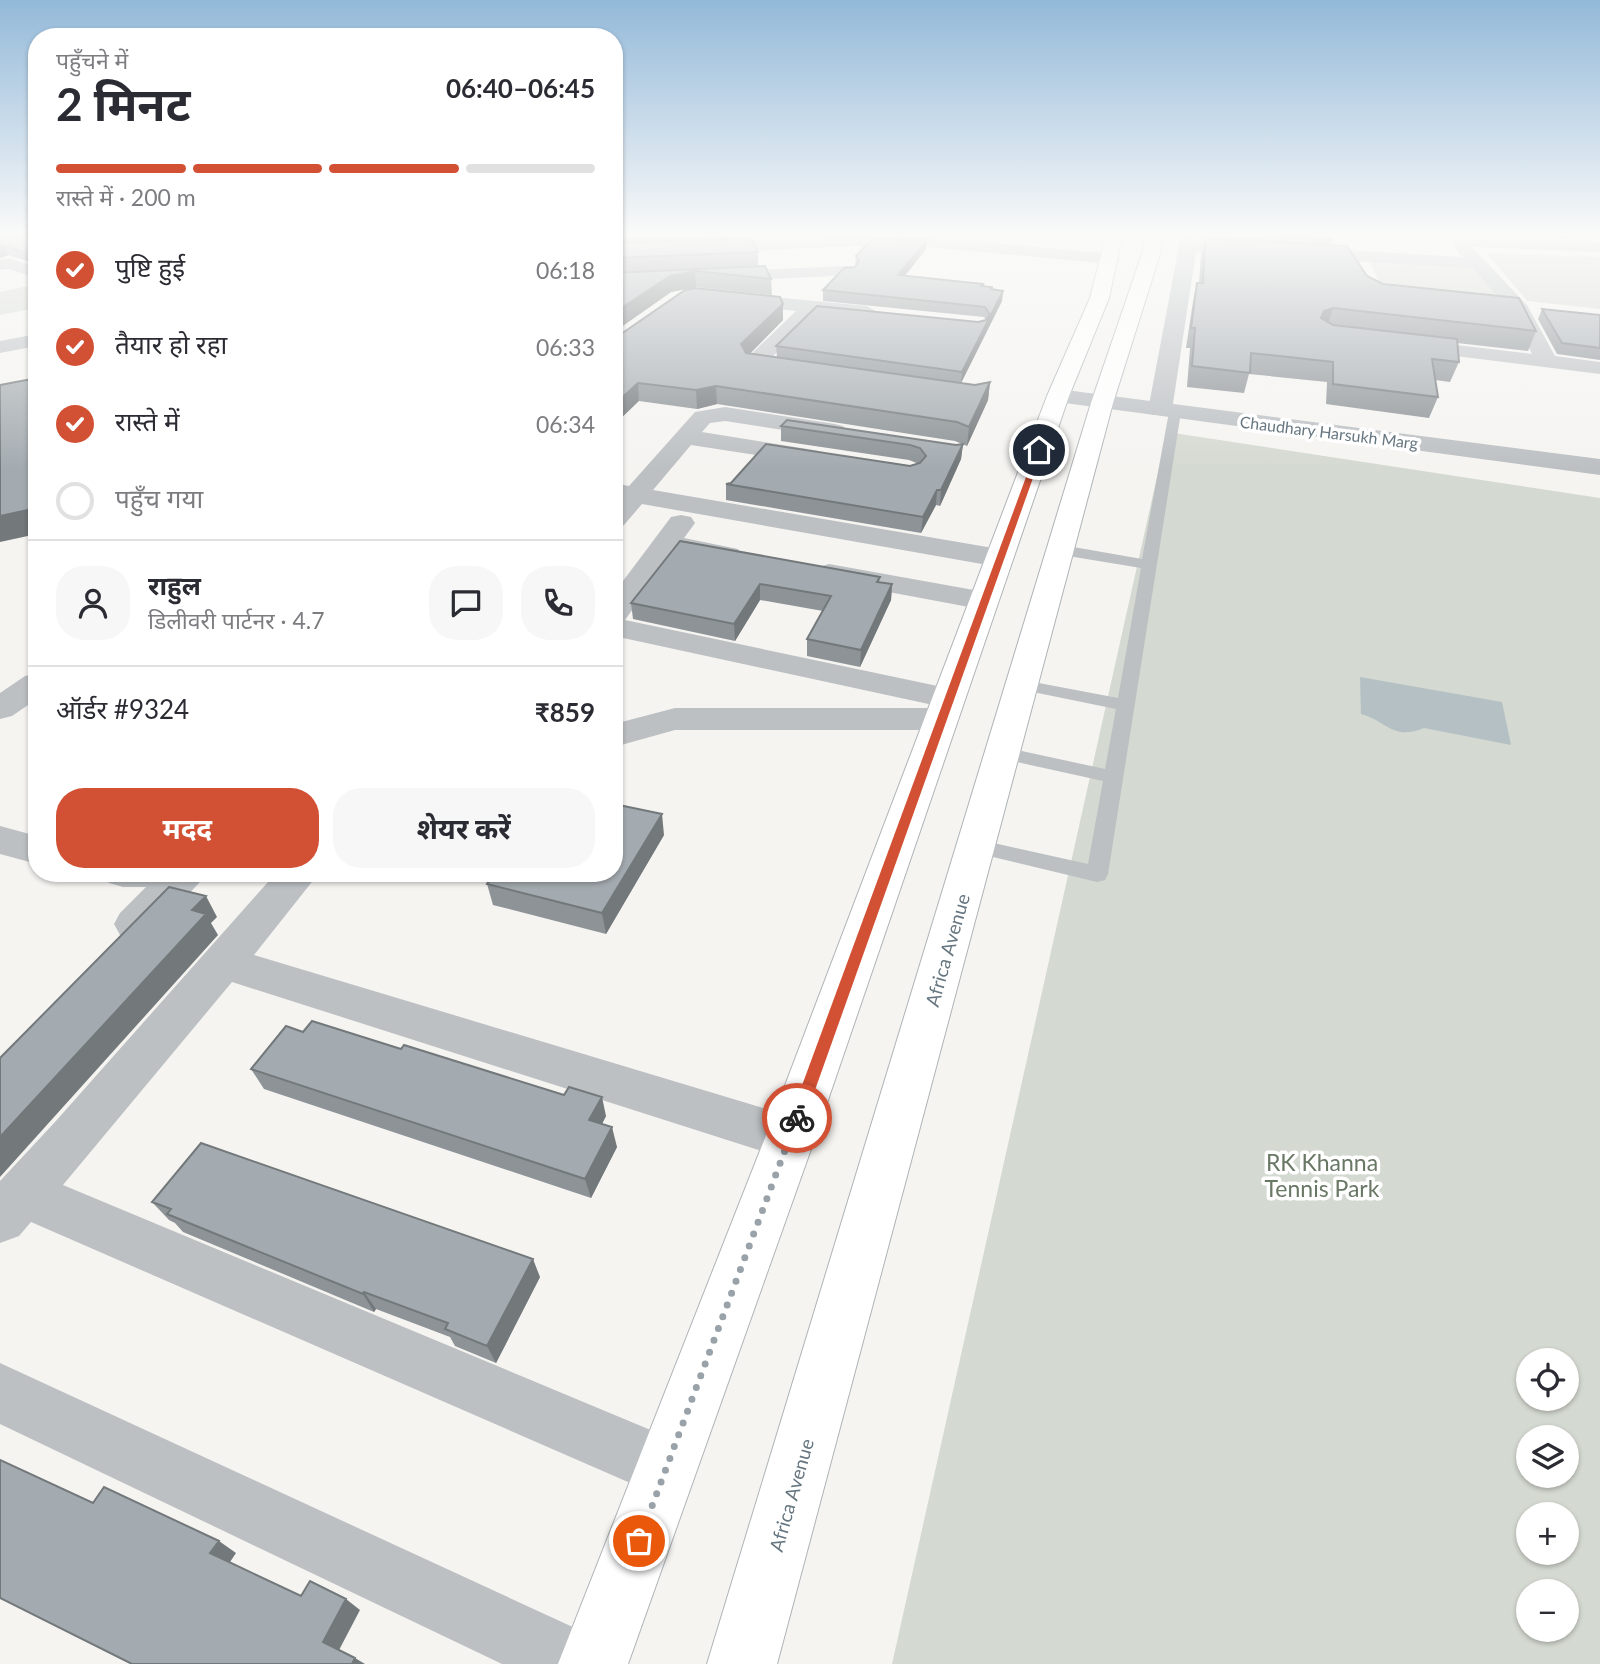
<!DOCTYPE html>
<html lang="hi">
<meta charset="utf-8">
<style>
:root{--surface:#fff;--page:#f7f7f7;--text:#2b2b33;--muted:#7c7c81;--line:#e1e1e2;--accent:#d25134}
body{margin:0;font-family:Lato,"Noto Sans Devanagari",sans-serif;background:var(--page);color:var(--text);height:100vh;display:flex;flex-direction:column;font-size:26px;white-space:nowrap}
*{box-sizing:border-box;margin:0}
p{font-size:23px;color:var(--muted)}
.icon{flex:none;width:38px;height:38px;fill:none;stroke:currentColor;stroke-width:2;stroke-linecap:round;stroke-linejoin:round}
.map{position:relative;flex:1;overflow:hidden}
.sheet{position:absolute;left:28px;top:28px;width:595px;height:854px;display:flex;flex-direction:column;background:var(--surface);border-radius:28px;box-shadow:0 2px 5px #0004}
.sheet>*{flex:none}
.controls{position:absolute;left:1516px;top:1348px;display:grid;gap:14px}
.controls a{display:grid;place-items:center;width:63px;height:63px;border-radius:50%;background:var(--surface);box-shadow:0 2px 5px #0004;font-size:35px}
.pin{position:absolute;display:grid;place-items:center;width:60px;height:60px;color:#fff;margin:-30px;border:4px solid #fff;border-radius:50%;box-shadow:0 2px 7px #0007}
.courier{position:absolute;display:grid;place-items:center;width:70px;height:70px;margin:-35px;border:5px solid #d25134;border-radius:50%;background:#fff;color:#222;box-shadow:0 2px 9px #0007}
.overview em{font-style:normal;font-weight:700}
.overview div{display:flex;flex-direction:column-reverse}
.overview{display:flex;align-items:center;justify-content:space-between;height:119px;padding:0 28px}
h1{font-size:46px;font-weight:700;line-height:52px}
.bar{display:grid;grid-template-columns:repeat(4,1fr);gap:10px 7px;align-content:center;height:84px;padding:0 28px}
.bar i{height:9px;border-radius:5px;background:var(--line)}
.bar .current{background:var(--accent)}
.bar p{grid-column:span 4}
.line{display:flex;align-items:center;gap:18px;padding:0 28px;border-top:2px solid var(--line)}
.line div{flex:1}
.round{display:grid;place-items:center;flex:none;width:74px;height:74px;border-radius:28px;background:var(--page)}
ol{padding:0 28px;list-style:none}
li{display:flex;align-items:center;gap:21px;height:77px}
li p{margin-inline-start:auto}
li .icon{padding:7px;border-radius:50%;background:var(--accent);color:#fff;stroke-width:4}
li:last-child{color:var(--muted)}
li i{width:38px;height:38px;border:4px solid var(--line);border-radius:50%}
.button{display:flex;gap:14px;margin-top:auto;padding:14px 28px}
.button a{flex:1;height:80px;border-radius:28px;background:var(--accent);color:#fff;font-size:28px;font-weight:700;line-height:80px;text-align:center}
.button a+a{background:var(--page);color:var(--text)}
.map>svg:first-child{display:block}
.green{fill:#d4d9d1;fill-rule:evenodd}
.water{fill:#b4c0c3}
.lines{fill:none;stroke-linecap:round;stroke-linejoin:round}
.secondary-casing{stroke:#aeb4b8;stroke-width:2}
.service{fill:#bcc0c3;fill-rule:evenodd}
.minor{fill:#bcc0c3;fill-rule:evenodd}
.tertiary{fill:#bcc0c3;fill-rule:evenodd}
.secondary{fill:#fff;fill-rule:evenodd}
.wall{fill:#8d9397}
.shaded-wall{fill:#73787b}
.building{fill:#a4abb0;stroke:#73787b;stroke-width:2}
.route{fill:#d25134}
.done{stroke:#98a2a8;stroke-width:7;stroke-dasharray:0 12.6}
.labels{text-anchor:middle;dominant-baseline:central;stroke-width:7;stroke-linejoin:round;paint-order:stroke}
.far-street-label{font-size:16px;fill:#667680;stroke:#fff}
.street-label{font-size:19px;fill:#667680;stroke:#fff}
.near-park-label{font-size:23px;fill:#697765;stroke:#fff}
</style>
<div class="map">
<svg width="1600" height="1664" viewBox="0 0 1600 1664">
<rect width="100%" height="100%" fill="#f5f4f1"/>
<path class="green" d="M1487,253L1600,257V309L1527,301Z
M1368,259L1477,265L1502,305L1385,293Z
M33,285L37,288V308L0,315V292Z
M1167,432L1600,498V1664H892ZM1528,1360H1566V1398H1528ZM1528,1437H1566V1475H1528ZM1528,1514H1566V1552H1528ZM1528,1591H1566V1629H1528Z"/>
<path class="water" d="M1360,677L1502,702L1511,745L1424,728C1393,741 1387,721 1361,714Z"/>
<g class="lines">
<g class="secondary-casing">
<path id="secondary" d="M1106,236H1122L1109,298L1069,396L815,1138L628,1664H558L765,1138L1047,396L1090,298Z
M1145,236H1161V251L1113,403L777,1664H707L1091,403L1143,251Z"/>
</g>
<path class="service" d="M1175,408L1181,412L1108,874L1105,880L1097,882L968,851L965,846L968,841L976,839L1088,864L1103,781L1003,759L996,757L993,753L996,749L1003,747L1105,769L1116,709L1023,690L1014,685L1023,680L1118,698L1141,568L1062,555L1054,550L1062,545L1142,559L1169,412Z"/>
<path class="minor" d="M845,236H921L1112,254L1121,259L1112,264L896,244L614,257V247Z
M1178,236H1194L1195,241L1462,257L1452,244L1454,240L1466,237L1600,242V252L1472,247L1527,305L1555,356L1600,362V374L1399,349L1396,345L1399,341L1406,339L1532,354L1511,311L1472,268L1196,252L1172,410L1168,415H1152L1148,410L1179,246Z
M9,258L37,267V278L8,269L0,270V260Z
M847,266L853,267L856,271L853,275L614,287V276Z
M732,293L867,306L877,312L867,318L817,313L768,361L802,365L805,370L802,375C792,377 760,376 752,371C750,369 746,363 744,361L796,311L725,303L723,299L725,295Z
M37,334V346L0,353V341Z
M725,407L835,424L843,426L847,431L843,436L835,438L725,421L710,423L702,432L814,450L823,452L826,457L823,462L814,464L691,445L653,490L999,549L1009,552L1013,558L1009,564L999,567L642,504L624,525L614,527V502L617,499H614V483L629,486L695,412Z
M681,515L691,517L695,523L684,538L738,549L742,555L738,561L728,564L673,553L625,620L947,688L959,691L964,698L959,705L947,708L614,636V593L671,517Z
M829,564L985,592L996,595L1000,601L996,607L985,610L819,579L814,573L819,567Z
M37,673V699L12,716L0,719V693L25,676Z
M675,708H940L952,711L957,719L952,727L940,730H675L614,747V724Z
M0,826L37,836V864L0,854Z
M103,873H205L199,883L150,935L135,940L120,935L114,924L120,913L146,887H123L109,883Z
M276,873H319L254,955L790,1116L808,1122L815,1138L808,1154L790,1160L232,982L63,1185L689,1446L698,1468L689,1490L667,1499L31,1222L19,1236L0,1243V1181L55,1122Z
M0,1363L601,1640L612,1664H502L0,1424Z"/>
<path class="tertiary" d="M1058,389L1600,459V475L1050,401L1047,396L1050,391Z"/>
<use href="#secondary" class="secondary"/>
</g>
<path class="wall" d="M0,236H37V264L8,255L0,258Z
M614,236H745V238L758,252V266L771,279L772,295L696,287L671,292L614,332Z
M1198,236H1331L1333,240L1332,245L1367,276L1383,284L1536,331L1528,351L1457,343L1459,362L1450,382L1435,380L1438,397L1429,418L1326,404L1327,382L1249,374L1244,393L1187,387L1190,348H1186L1193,301L1197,283H1199L1201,255L1205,239H1199Z
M1503,236H1577L1572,238Z
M927,240L926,249L905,276L983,284L982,286L992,290L1003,291L1002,301L961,383L777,357L776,346L978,322L986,320L984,317L823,301V290L855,267L856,256Z
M1542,309L1600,315V360L1557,354L1538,319Z
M783,320L750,353L975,385L990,382L988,400L967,446L955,441L717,404L697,409L639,401L614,335Z
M781,426L956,445L963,444L961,459L940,506L936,505L921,533L726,500V484L910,466L919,464L909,460L781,441Z
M680,541L880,577L879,582L892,584L891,600L860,667L807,656V639L823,611L760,600L735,641L633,619L631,603Z
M664,835L606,934L493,905L487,884Z
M303,1032L606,1116L602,1124L617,1147L591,1198L264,1089L251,1069Z
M152,1202L540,1277L496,1363L455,1346L450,1337L376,1309L374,1312L183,1232L175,1223L169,1220Z"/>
<path class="shaded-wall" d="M927,240L926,249L897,285L898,275Z
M4,246L8,255L0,258V247Z
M695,271L696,287L671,292L614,332V313L670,276Z
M1003,291L1002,301L961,383L962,372Z
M783,304V320L742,362L741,344Z
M1333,308L1327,327L1315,338L1324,311Z
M990,382L988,400L967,446L969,427Z
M638,383L639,401L614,425V405Z
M716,386L717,404L697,409L696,390Z
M963,444L961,459L940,506L941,490Z
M937,490L936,505L921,533L923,517Z
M37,508V534L0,542V516Z
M760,584V600L735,641L734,624Z
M892,584L891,600L860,667L861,650Z
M662,814L664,835L606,934L602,913Z
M206,896L217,917L211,923L218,935L0,1177V1137L192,910Z
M602,1097L606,1116L594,1139L589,1120Z
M612,1127L617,1147L591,1198L585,1179Z
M533,1259L540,1277L496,1363L487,1346Z
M364,1292L376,1309L374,1312L363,1294Z
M219,1541L236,1553L228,1565L210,1553Z
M346,1599L360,1610L338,1652L323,1642Z
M355,1658L365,1664H352Z"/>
<path class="building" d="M0,236H37V258L33,255L4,246L0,247Z
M1273,236H1331L1333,240Z
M751,238L758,252L614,258V243Z
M873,238L927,240L898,275L983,284L981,286L992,287L991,289L1003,291L962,372L776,346L817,306L978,322L986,320L990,315L985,307L823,290L844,268L855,267L859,261L856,256Z
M1205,238L1347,246L1367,276L1383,284L1519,298L1536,331L1333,308L1324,311L1321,318L1333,325L1457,339L1459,362L1432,359L1438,397L1333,384V362L1251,353L1250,373L1192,366L1195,328H1191L1197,283H1203Z
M765,266L771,279L695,271L670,276L614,313V273Z
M695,288L780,297L783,304L741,344L746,353L975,385L990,382L969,427L957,422L716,386L696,390L638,383L614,405V335L621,334L685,290Z
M1542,309L1600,315V348L1562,343Z
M37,378V508L0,516V385Z
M787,420L956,445L963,444L941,490H937L923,517L726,484L731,483L766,444L910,466L920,463L926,456L920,448L910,445L781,426Z
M680,541L880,577L877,582L892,584L861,650L807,639L831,596L760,584L734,624L631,603Z
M614,804L662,814L602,913L487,884L495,873H614Z
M169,887L206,896L192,910L206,914L0,1137V1058Z
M312,1021L401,1049L404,1045L564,1095L569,1087L602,1097L589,1120L612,1127L585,1179L251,1069L286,1026L303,1032Z
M201,1143L533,1259L487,1346L445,1329L448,1323L364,1292L363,1294L167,1214L171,1209L152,1202Z
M0,1460L93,1503L104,1487L219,1541L210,1553L301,1596L310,1581L346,1599L323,1642L355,1658L352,1664H132L0,1598Z"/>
<linearGradient id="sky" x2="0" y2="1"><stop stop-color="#93b9d9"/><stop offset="0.5" stop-color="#fafaf9"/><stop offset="1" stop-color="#fafaf9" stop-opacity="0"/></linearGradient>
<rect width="1600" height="469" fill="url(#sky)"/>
<path class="route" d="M1039,447L1043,450L805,1118L797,1125L790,1118L1036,450Z"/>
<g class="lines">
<path class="done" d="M639,1541L797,1118"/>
</g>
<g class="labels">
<g class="far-street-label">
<text transform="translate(1329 432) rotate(7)">Chaudhary Harsukh Marg</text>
</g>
<g class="street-label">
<text transform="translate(947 950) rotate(-74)">Africa Avenue</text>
<text transform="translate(791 1495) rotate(-74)">Africa Avenue</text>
</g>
<g class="near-park-label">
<text x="1322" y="1162">RK Khanna<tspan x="1322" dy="26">Tennis Park</tspan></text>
</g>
</g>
</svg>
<div class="controls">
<a><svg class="icon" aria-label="locate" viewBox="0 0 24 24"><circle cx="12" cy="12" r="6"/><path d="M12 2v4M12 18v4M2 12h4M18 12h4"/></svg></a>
<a><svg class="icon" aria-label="layers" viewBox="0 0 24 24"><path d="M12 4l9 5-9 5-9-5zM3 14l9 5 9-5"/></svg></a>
<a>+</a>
<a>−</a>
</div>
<div class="pin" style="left:639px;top:1541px;background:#ea580c"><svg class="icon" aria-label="bag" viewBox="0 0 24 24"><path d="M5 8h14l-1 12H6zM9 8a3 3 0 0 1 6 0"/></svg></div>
<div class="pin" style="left:1039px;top:450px;background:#1f2937"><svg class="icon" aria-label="home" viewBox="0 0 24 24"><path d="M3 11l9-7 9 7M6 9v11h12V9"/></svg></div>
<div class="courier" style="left:797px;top:1118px"><svg class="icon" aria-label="bike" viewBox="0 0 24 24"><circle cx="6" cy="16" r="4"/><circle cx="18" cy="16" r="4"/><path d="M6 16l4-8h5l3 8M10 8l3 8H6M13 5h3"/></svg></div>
<section class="sheet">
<div class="overview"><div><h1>2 मिनट</h1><p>पहुँचने में</p></div><em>06:40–06:45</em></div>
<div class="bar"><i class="current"></i><i class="current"></i><i class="current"></i><i></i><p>रास्ते में · 200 m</p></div>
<ol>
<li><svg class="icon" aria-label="check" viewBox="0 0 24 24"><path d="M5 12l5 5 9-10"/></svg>पुष्टि हुई<p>06:18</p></li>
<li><svg class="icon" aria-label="check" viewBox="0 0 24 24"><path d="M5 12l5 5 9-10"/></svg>तैयार हो रहा<p>06:33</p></li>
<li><svg class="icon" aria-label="check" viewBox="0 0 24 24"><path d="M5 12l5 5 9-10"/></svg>रास्ते में<p>06:34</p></li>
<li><i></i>पहुँच गया</li>
</ol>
<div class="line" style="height:126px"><a class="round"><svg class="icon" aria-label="person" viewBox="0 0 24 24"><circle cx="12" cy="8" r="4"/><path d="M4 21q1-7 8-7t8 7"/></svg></a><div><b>राहुल</b><p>डिलीवरी पार्टनर · 4.7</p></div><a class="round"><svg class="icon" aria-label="chat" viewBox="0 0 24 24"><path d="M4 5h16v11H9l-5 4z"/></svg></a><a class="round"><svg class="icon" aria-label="phone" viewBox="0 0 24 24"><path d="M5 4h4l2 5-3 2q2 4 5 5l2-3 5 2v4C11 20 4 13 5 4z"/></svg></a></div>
<div class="line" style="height:91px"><div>ऑर्डर #9324</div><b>₹859</b></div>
<div class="button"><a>मदद</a><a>शेयर करें</a></div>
</section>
</div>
